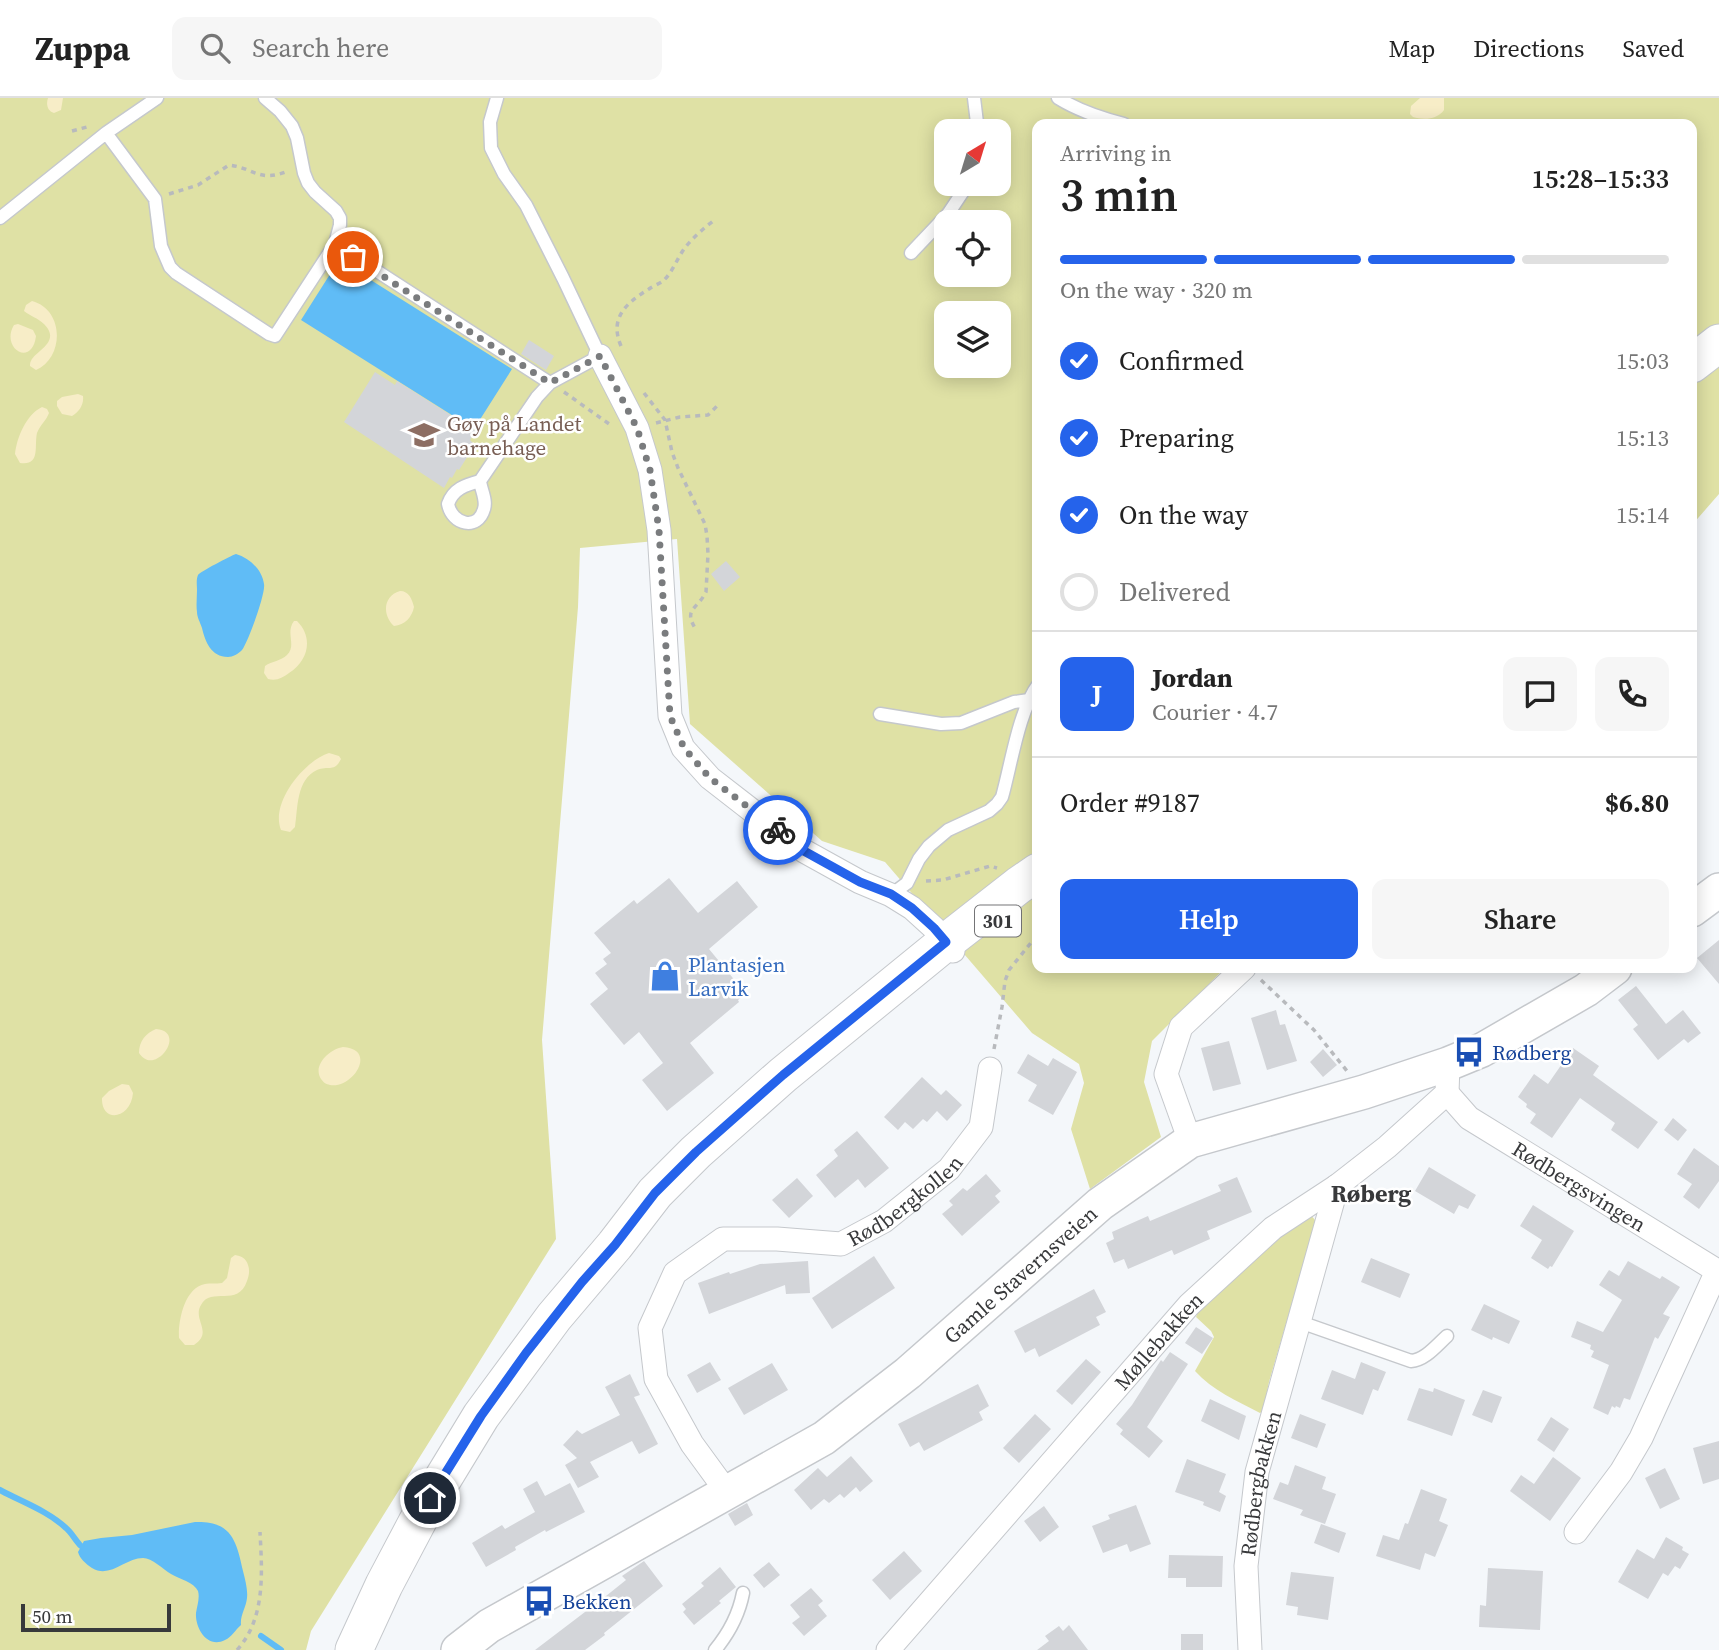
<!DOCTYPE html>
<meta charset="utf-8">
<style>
:root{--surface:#fff;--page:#f6f6f6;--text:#222;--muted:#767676;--line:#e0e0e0;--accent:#2563eb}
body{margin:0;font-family:"Source Serif 4",serif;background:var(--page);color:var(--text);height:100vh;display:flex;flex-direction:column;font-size:26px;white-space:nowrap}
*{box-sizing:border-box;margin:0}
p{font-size:23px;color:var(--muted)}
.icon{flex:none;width:38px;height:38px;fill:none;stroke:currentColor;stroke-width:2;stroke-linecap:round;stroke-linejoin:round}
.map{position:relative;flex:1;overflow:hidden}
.panel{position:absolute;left:1032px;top:21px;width:665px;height:854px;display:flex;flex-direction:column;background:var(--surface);border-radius:14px;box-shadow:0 4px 18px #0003}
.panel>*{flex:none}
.needle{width:46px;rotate:38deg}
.buttons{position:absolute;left:934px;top:21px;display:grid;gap:14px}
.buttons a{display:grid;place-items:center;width:77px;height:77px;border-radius:14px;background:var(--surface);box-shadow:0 4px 18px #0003;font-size:35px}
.scale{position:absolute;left:21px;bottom:18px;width:150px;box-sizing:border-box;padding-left:7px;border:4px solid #38393b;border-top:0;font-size:19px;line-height:24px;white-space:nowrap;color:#38393b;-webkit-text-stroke:5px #fff;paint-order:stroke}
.pin{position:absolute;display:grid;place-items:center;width:60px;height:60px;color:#fff;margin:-30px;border:4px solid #fff;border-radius:50%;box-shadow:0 2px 7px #0007}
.courier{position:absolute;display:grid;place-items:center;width:70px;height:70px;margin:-35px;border:5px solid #2563eb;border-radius:50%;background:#fff;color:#222;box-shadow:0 2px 9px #0007}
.headline em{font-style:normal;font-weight:600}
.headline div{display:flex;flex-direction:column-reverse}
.headline{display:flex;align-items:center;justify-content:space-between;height:119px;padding:0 28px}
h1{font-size:46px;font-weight:600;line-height:52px}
.bar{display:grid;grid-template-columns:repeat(4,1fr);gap:10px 7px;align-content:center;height:84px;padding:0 28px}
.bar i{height:9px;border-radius:5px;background:var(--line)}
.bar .current{background:var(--accent)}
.bar p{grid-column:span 4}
.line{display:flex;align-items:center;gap:18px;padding:0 28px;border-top:2px solid var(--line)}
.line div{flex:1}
.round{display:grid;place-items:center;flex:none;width:74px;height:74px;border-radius:14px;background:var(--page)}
ol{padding:0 28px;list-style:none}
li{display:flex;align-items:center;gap:21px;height:77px}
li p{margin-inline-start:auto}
li .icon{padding:7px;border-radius:50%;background:var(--accent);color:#fff;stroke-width:4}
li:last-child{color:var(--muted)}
li i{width:38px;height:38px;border:4px solid var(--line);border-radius:50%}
.cta{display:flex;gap:14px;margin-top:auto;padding:14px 28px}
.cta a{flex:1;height:80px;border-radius:14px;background:var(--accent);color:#fff;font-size:28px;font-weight:600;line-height:80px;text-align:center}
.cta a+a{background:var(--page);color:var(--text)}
header{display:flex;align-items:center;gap:42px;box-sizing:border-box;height:98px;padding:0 35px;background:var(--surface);border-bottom:2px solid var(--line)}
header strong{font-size:33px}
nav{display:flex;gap:38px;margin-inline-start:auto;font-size:24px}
.search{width:490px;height:63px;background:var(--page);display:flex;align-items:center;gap:18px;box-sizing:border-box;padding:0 24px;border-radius:14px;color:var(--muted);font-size:26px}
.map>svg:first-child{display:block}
.green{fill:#dfe1a5;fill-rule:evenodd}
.sand{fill:#f7edc7}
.water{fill:#60bcf6}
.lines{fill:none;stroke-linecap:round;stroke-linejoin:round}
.stream{stroke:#60bcf6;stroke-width:6}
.building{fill:#d3d5d9}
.lane-casing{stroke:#c5c8cc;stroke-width:15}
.street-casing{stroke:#c5c8cc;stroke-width:25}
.secondary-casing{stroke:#c5c8cc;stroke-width:36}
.primary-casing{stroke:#c5c8cc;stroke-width:39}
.path{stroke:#b8babd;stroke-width:3.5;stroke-dasharray:5 5;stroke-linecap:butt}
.lane{stroke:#fff;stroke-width:12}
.street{stroke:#fff;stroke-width:23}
.secondary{stroke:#fff;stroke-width:33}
.primary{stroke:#fff;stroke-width:37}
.done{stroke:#7a7c7e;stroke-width:7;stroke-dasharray:0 12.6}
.route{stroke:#2563eb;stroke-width:9}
.labels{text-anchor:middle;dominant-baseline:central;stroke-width:5;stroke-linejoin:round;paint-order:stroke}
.shield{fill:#fff;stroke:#747476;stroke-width:2}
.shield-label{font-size:19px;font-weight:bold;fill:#38393b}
.education-label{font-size:21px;fill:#785e54;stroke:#fff;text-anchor:start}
.shop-label{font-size:21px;fill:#366cbe;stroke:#fff;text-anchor:start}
.transit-label{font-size:21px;fill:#164399;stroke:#fff;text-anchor:start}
.street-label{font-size:21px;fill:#38393b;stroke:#fff}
.quarter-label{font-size:24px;font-weight:bold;fill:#38393b;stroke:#fff}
</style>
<header>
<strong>Zuppa</strong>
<div class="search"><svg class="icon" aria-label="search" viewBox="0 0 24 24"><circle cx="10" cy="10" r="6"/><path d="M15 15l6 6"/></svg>Search here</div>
<nav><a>Map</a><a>Directions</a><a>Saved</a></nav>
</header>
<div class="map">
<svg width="1719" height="1552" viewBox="0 0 1719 1552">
<rect width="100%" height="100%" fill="#f4f7fa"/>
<path class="green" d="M0,0H1719V396L1692,427V26H1038V870H1225L1152,943L1144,984L1161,1039L1090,1091L1071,1031L1084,985L1079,966L1032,935L885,764L822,743L690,626L677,441L580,450L578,509L542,942L556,1141L311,1533L306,1552H0ZM947,33H999V86H947ZM947,124H999V177H947ZM947,215H999V268H947Z
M1309,1115L1315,1122L1314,1130L1269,1284L1263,1313L1260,1315C1237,1303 1212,1292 1195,1273L1214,1239L1211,1233L1196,1219L1198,1214L1270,1141Z"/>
<path class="sand" d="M48,0H63L61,12L54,15C47,13 46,6 48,0Z
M1420,0H1444V12C1437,22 1423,22 1413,19L1410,16L1411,8Z
M32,203C65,212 64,260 36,272L30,268C30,267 30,264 31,263C35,253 62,244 44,226C38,220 30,218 24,213L26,207Z
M18,226L33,232L36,238C32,270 0,250 14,227Z
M78,296L83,298C84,307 79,314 72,318L62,316L57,308V303L62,299Z
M42,309L47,311L49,315C46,323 40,327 37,335C34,348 41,368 20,365L15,356C17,339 26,317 42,309Z
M400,493C409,493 412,501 414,509C412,519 405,527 394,528C382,517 383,498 400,493Z
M294,523H297C314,540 308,563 289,575C282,580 277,583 268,581L264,575L265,568C272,563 281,563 287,557C297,547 285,535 294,523Z
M329,655L339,658L341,661C334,675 329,667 317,672C296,682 298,710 295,729L290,734L281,732C270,705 304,663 329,655Z
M156,931C188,933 155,980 139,955C139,943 146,935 156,931Z
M343,949C378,951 353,991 330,987C326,986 324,985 321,981C312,967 330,951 343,949Z
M122,986L129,987L133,995C131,1021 101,1026 102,1000L109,993Z
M235,1157C241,1158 246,1160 248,1167C250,1172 249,1178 247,1183C238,1210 211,1188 201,1207C192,1222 214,1234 194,1247H185L179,1240C178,1224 184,1190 205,1186C210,1185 216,1186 222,1185L227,1180L231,1160Z"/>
<path class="water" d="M339,162L512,271L474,331L301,222Z
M236,456C249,460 262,471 264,486C266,495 248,544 242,552C238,556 233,559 228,559C211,559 205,543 202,530C200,524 197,519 197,514C196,507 197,499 197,492C197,488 196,481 198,477C200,474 230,458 236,456Z
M195,1424C231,1423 236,1441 243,1473C245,1481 248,1492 247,1500C246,1510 240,1517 241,1527C235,1532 232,1539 225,1542C207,1551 195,1530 196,1515C197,1508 200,1500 198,1493C194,1484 179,1481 171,1476C163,1471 152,1460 143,1460C125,1460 110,1481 92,1470C85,1465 80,1461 78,1454L84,1443L101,1440L132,1437Z"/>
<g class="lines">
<path class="stream" d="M0,1392C22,1404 48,1413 66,1430C72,1435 75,1442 81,1448
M261,1538L281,1552"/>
</g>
<path class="building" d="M529,242L554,258L546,272L521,256Z
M375,274L395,287L397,283L476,333L470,342L473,345L469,352L471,353L459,372L457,371L452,380L450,379L444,390L344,324Z
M726,463L740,479L724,493L711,476Z
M669,780L698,815L737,783L758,809L709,851L746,896L738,902L739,904L690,945L714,975L667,1013L642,982L663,965L639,934L624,947L590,906L608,891L595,875L607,866L603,861L611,855L594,835L634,802L637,806Z
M1719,842V886L1697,860Z
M1636,888L1666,926L1683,912L1701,935L1688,945L1684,941L1658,962L1633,931L1638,927L1618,902Z
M1276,912L1280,927L1285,926L1297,963L1267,972L1251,920Z
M1229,943L1241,986L1213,993L1201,950Z
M1573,950L1599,968L1593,977L1658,1024L1638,1051L1611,1032L1615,1025L1580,1000L1552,1040L1530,1025L1536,1016L1526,1009L1527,1006L1518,999L1534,976L1548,986Z
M1323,951L1337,967L1323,979L1310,964Z
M1028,956L1048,968L1053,960L1077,974L1053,1017L1028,1003L1037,987L1017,975Z
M922,979L941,997L946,992L962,1007L947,1023L937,1013L927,1024L923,1021L913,1031L905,1024L898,1032L884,1019Z
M1673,1020L1687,1032L1678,1043L1664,1032Z
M857,1033L889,1070L865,1090L858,1081L835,1100L816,1077L838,1058L834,1052Z
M1694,1050L1719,1068V1083L1699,1111L1683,1099L1692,1086L1677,1076Z
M1429,1069L1476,1097L1468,1111L1459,1107L1454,1116L1415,1093Z
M986,1076L1001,1093L995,1098L1000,1104L962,1138L942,1116L953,1107L949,1103L963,1090L967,1093Z
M1237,1079L1252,1114L1207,1133L1210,1141L1174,1157L1172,1152L1128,1171L1124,1161L1114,1165L1106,1145L1114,1141L1112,1134L1148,1118L1150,1123L1221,1093L1218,1087Z
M797,1080L813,1098L789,1120L772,1102Z
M1533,1107L1574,1133L1552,1169L1550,1168L1548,1171L1531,1160L1542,1142L1520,1128Z
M874,1158L895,1190L832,1231L812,1200Z
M1371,1160L1410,1176L1400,1200L1361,1184Z
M808,1163L810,1195L786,1196L785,1187L709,1216L698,1185L729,1174L730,1176L760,1166Z
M1628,1163L1660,1181L1662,1178L1680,1189L1663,1216L1670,1219L1658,1241L1655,1239L1630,1302L1624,1300L1620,1310L1616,1308L1615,1310L1612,1308L1608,1317L1593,1310L1609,1267L1591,1259L1594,1253L1590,1251L1591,1247L1571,1239L1577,1223L1603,1234L1622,1202L1599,1187L1609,1172L1619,1178Z
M1094,1191L1106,1214L1096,1219L1100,1227L1039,1259L1035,1250L1025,1255L1014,1233Z
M1484,1206L1520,1223L1509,1246L1493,1239L1492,1242L1471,1232Z
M1196,1229L1213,1240L1202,1256L1185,1245Z
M1170,1254L1188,1266L1147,1329L1163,1343L1149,1360L1120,1336L1123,1332L1116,1326L1132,1307L1161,1262L1163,1264Z
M1086,1261L1101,1274L1072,1307L1056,1293Z
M710,1264L721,1282L697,1295L687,1277Z
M1361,1264L1386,1274L1378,1293L1373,1291L1363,1317L1321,1301L1332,1272L1355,1281Z
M772,1265L788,1292L744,1317L728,1290Z
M630,1276L640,1297L634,1299L658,1346L639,1356L632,1343L590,1364L599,1379L578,1390L565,1367L577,1360L563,1347L577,1332L582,1336L620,1317L605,1289Z
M978,1286L989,1308L979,1314L983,1322L924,1353L919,1344L910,1349L898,1326Z
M1419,1290L1433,1294L1434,1290L1465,1302L1452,1338L1407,1322Z
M1483,1292L1502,1299L1492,1325L1472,1317Z
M1210,1301L1246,1318L1239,1342L1201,1323Z
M1035,1316L1051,1331L1019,1365L1003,1350Z
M1300,1316L1326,1326L1317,1350L1291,1340Z
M1551,1319L1569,1331L1554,1354L1537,1342Z
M1719,1343V1381L1703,1386L1693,1350Z
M851,1358L873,1383L860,1394L856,1389L844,1400L840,1396L829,1405L824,1401L811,1412L794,1392L818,1370L827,1379Z
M1553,1359L1581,1380L1550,1423L1510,1393L1521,1377L1534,1386Z
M1187,1361L1226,1376L1219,1394L1226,1398L1220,1414L1203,1407L1204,1404L1175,1394Z
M1295,1367L1326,1379L1322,1391L1336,1396L1325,1426L1300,1417L1303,1412L1273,1401L1280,1384L1288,1387Z
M1665,1370L1680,1401L1660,1411L1645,1380Z
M537,1383L545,1398L570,1385L585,1414L546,1434L545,1432L515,1449L516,1452L486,1469L472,1445L502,1427L505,1431L535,1414L523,1391Z
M1421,1391L1447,1401L1439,1423L1448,1427L1435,1459L1425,1455L1420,1472L1376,1458L1383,1437L1399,1442L1405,1425L1408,1426Z
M747,1405L753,1417L735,1428L728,1416Z
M1136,1407L1151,1446L1130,1454L1127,1446L1103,1455L1092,1428L1110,1421L1108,1417Z
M1044,1408L1059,1429L1040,1444L1024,1423Z
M1321,1426L1346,1435L1339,1455L1314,1445Z
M1666,1439L1683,1449L1682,1452L1689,1456L1680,1471L1675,1468L1668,1478L1663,1475L1648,1501L1618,1484L1637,1451L1654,1461Z
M904,1453L922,1473L890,1502L872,1482Z
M1169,1457L1223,1458L1222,1489H1186V1480H1168Z
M644,1463L663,1488L604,1535L605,1537L585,1552H535L606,1498L626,1482L622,1478Z
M769,1464L780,1477L764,1490L753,1477Z
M720,1469L736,1489L719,1503L721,1505L694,1527L683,1514L686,1511L682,1506L704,1488L701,1485Z
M1488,1470L1543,1473L1540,1532L1479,1529L1480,1507L1486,1508Z
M1291,1474L1334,1479L1328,1522L1297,1517L1298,1509L1286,1507Z
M811,1490L823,1503L818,1507L827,1518L804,1538L792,1525L800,1519L790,1507Z
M1069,1527L1088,1552H1037L1049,1543L1045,1538L1059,1528L1063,1533Z
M1181,1536H1203V1552H1181Z"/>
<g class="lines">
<g class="lane-casing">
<path id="lane" d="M974,0L978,33
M1058,0C1079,13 1100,20 1124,26
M106,35L155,101L161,148L170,169L176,175L269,236L275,238L335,146L340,127V120L336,113L315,94L308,85L304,75L297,40L292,28L280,13L265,0
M0,120L106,35L157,0
M335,146L550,285
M911,155L948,116L968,86
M480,383L537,299L550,285L600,258L563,180L526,107L504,76L491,50L490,24L497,0
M480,383C481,392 487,402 484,411C478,433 452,427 448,406C453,391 465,387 480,383Z
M880,616L941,626L961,625L1014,604L1029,602
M891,797L907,785L919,761L929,748L948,732L989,713L997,706L1002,699C1011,667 1019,612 1038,587
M1300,1224L1411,1263C1425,1262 1436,1248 1447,1238
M715,1552C729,1535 739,1516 743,1495"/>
</g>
<g class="street-casing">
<g id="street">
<path d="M600,258L637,330L650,372L659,432L670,618L683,650L710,680L804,753L860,784L891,797L912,810L934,830L953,853"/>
<path id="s1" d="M1447,995L1469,1020L1719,1174"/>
<path d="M1190,1043L1166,976L1181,929L1244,870"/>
<path id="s2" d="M727,1394L692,1346L656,1281L650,1230L675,1175L723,1141H777L841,1146L884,1123L949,1071L981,1029L990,971"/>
<path d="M1576,1434L1621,1374L1641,1340L1717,1173"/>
<path id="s3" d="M888,1552L1189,1207L1273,1130L1337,1088L1387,1049L1447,995L1448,966"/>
<path id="s4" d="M1250,1552L1246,1468L1257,1374L1337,1088"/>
</g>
</g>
<g class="secondary-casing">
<g id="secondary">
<path d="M1692,812L1719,792"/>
<path id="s5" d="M458,1552L489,1528L824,1340L908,1275L1100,1106L1190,1043L1364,994L1448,966L1482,952L1586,892L1615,870"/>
</g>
</g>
<g class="primary-casing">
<path id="primary" d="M1692,266L1719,245
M354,1552L384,1487L422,1415L481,1318L554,1219L615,1147L655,1095L696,1054L783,977L946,844L1019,787L1038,774"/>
</g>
<path class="path" d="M72,33L87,29
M169,96L198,87L229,67C254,70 259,85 288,73
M621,248C609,220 626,205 649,191C653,188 659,186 663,183C672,175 677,161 684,151C693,139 704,130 716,121
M564,294L612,328
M644,295L665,322L672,354L678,370L705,426L707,438L708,456L706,494C697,512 682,511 697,533
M656,325L680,319L708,317L717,308
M926,783L943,782L990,768L997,770
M1261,882L1314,932L1347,973
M994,951L1002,909L1005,883L1009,872L1038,836
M237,1552C266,1520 262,1474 260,1434"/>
<use href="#lane" class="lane"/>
<use href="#street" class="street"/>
<use href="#secondary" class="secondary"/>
<use href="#primary" class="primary"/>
</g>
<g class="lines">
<path class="done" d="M353,159L550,285L600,258L637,330L650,372L659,432L670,618L684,650L710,680L778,732"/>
<path class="route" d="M430,1400L481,1318L526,1255L582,1184L615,1147L655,1095L696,1054L783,977L946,844L934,830L912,810L891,796L860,784L804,753L778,732"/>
</g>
<defs>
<g id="school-bare" transform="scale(2.415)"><path d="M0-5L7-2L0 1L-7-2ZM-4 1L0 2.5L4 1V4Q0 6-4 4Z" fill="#8d6e63" stroke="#fff" stroke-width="2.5" paint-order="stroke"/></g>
<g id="shop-bare" transform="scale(2.415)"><path d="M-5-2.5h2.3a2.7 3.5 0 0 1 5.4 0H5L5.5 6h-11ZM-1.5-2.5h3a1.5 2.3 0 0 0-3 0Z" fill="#3f7fe0" stroke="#fff" stroke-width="2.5" paint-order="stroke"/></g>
<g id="bus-bare" transform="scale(2.415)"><path d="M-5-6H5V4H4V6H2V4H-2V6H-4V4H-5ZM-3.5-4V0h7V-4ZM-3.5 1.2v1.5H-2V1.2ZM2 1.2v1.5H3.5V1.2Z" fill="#1a4fb4" stroke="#fff" stroke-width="2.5" paint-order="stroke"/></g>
</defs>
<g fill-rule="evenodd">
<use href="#school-bare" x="424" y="337"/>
<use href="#shop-bare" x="665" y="878"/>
<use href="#bus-bare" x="1469" y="954"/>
<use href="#bus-bare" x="539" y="1503"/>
</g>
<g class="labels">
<rect class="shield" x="975" y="807.5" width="46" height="31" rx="5"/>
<g class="shield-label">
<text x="998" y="823">301</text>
</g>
<g class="education-label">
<text x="447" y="325">Gøy på Landet<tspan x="447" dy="24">barnehage</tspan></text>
</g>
<g class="shop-label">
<text x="688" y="866">Plantasjen<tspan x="688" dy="24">Larvik</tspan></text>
</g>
<g class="transit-label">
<text x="1492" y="954">Rødberg</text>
<text x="562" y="1503">Bekken</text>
</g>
<g class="street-label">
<text stroke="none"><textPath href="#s1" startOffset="163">Rødbergsvingen</textPath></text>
<text stroke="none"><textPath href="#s2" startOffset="500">Rødbergkollen</textPath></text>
<text stroke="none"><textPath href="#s5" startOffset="679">Gamle Stavernsveien</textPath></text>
<text stroke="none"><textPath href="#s3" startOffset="411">Møllebakken</textPath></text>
<text stroke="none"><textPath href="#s4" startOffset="168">Rødbergbakken</textPath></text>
</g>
<g class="quarter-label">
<text x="1371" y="1095">Røberg</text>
</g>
</g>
</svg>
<div class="buttons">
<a><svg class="needle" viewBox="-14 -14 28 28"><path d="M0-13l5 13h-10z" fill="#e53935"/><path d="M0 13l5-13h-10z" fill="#767676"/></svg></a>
<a><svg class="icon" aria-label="locate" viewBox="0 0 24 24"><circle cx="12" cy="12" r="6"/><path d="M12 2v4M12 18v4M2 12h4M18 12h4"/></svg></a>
<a><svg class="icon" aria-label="layers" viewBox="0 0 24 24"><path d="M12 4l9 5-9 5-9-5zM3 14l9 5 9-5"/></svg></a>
</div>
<div class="scale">50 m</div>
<div class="pin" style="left:353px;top:159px;background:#ea580c"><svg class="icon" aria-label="bag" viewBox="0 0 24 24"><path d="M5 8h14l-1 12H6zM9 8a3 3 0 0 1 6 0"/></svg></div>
<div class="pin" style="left:430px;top:1400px;background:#1f2937"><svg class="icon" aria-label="home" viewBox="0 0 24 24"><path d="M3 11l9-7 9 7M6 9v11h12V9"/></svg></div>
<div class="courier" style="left:778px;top:732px"><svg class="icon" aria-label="bike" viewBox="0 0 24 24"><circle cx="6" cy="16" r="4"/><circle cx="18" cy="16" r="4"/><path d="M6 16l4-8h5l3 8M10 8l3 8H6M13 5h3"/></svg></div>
<section class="panel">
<div class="headline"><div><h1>3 min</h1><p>Arriving in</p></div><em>15:28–15:33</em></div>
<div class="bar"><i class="current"></i><i class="current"></i><i class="current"></i><i></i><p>On the way · 320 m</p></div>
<ol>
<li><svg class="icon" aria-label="check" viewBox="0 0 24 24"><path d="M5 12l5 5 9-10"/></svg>Confirmed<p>15:03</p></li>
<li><svg class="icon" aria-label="check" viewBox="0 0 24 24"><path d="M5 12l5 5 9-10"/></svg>Preparing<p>15:13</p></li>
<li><svg class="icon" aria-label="check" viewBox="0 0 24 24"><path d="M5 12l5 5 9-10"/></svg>On the way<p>15:14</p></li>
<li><i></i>Delivered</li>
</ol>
<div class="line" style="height:126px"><b class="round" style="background:var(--accent);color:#fff">J</b><div><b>Jordan</b><p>Courier · 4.7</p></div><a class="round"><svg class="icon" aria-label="chat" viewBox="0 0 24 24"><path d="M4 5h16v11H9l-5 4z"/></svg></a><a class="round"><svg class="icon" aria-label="phone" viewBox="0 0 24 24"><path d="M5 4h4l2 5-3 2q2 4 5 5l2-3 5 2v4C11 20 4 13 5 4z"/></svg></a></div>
<div class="line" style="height:91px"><div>Order #9187</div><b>$6.80</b></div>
<div class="cta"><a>Help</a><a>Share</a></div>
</section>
</div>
